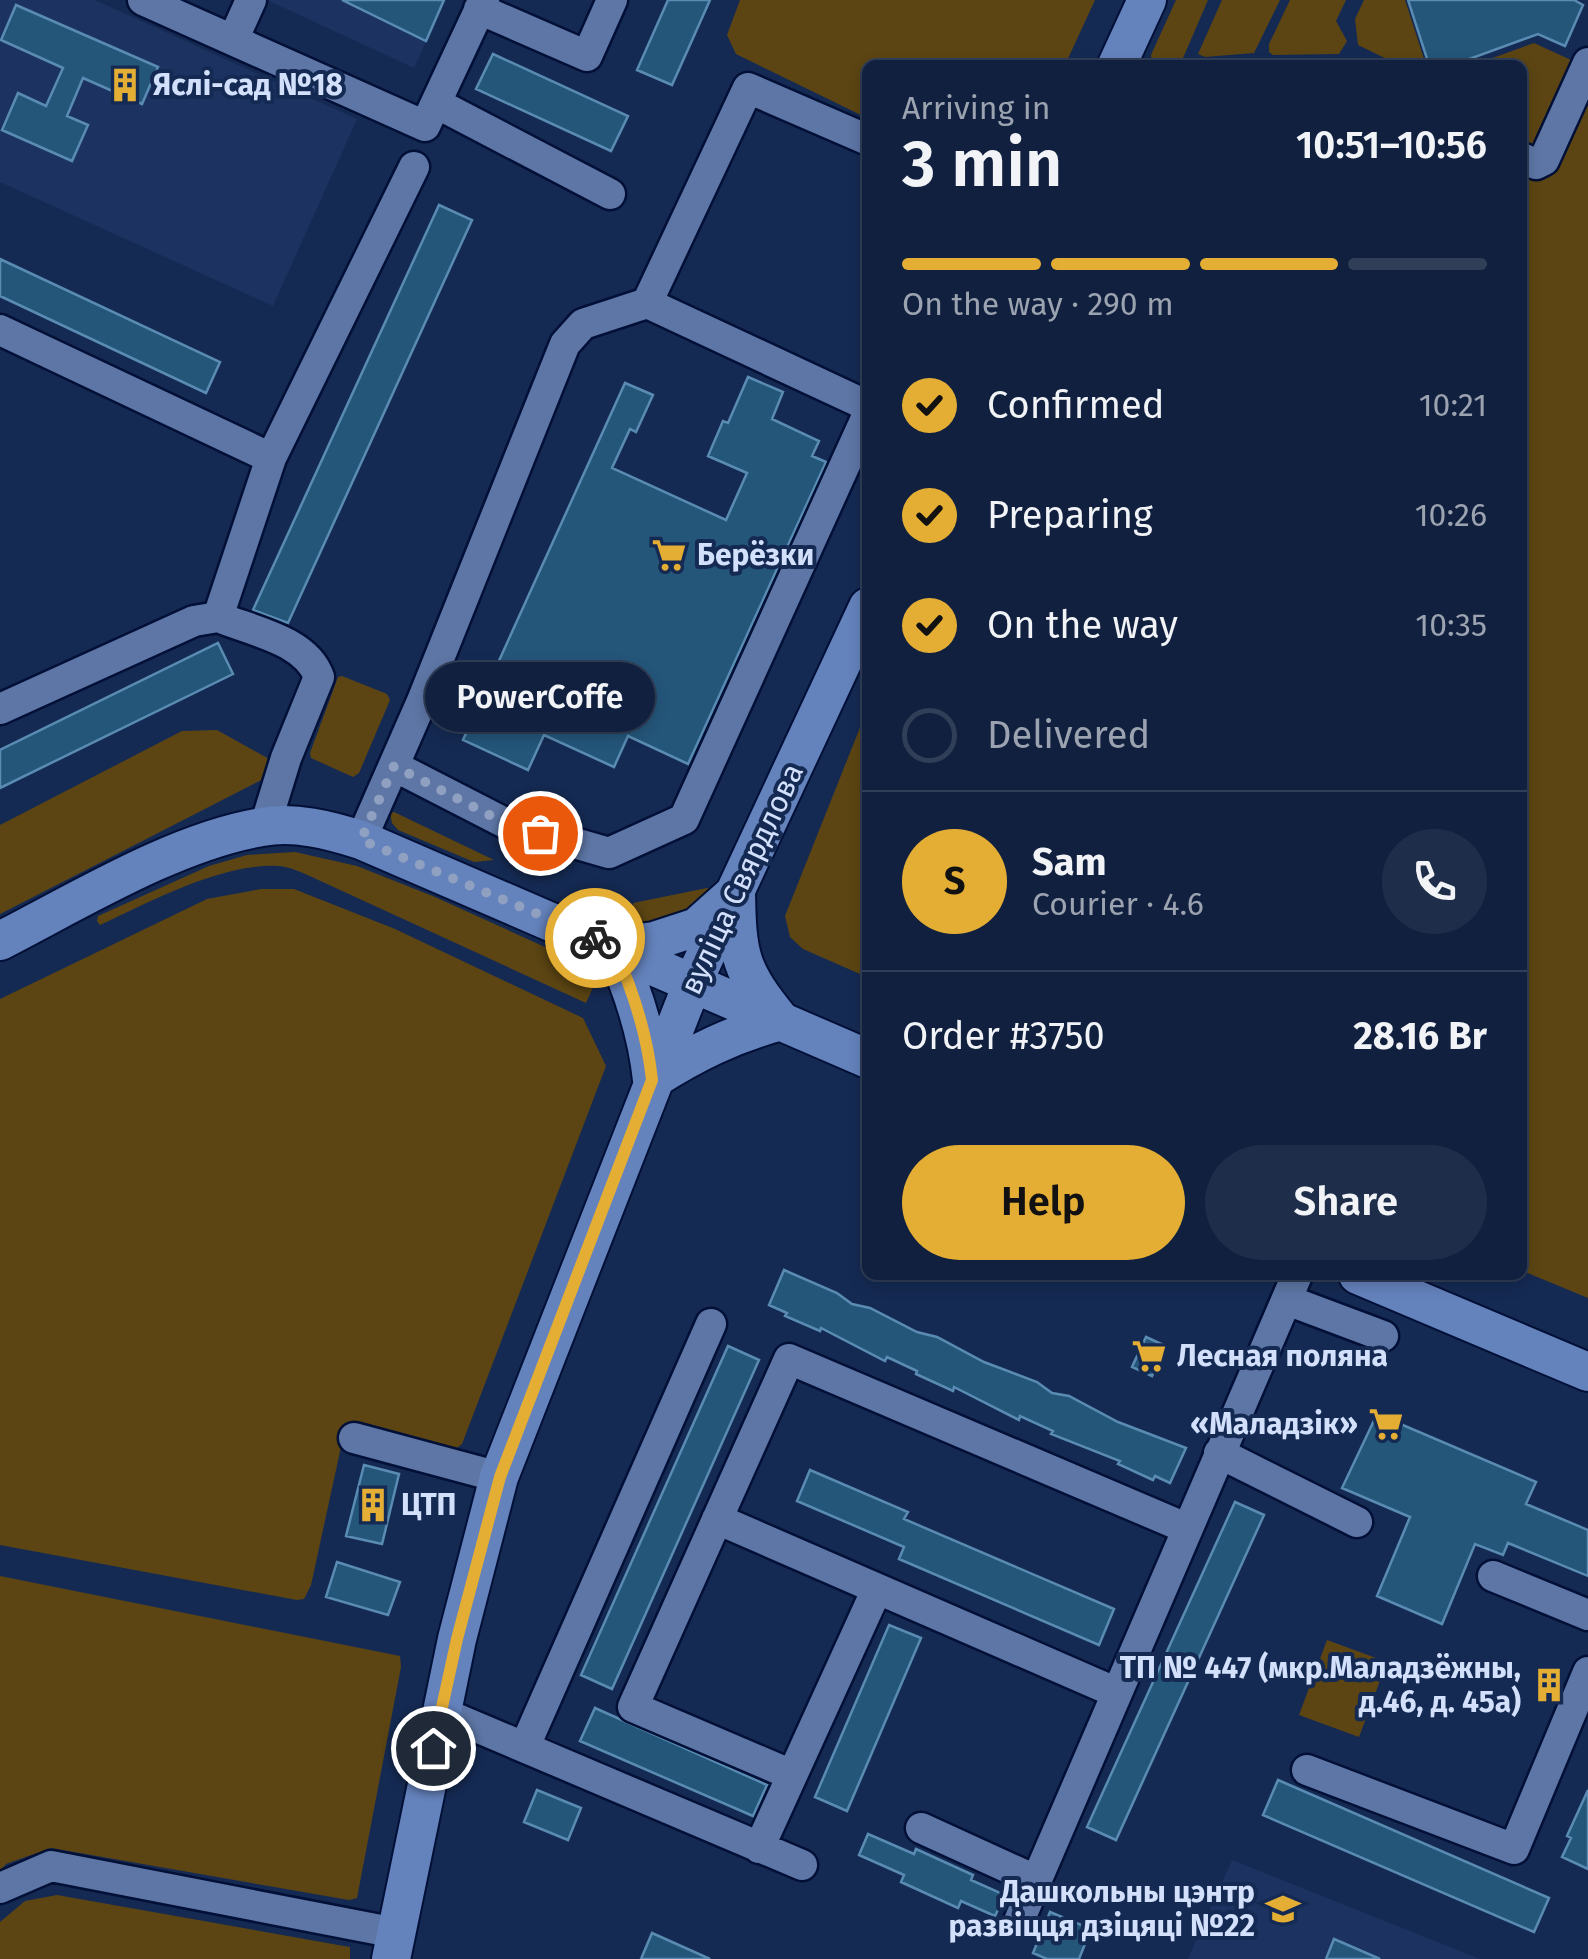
<!DOCTYPE html>
<meta charset="utf-8">
<style>
:root{--surface:#10203e;--page:#1e2d49;--text:#f1f3f6;--muted:#9ca3b0;--line:#303e58;--accent:#e4ae35}
body{margin:0;font-family:"Fira Sans",sans-serif;background:var(--page);color:var(--text);height:100vh;display:flex;flex-direction:column;font-size:38px;white-space:nowrap}
*{box-sizing:border-box;margin:0}
p{font-size:32px;color:var(--muted)}
.icon{flex:none;width:55px;height:55px;fill:none;stroke:currentColor;stroke-width:2;stroke-linecap:round;stroke-linejoin:round}
.map{position:relative;flex:1;overflow:hidden}
.sheet{position:absolute;left:862px;top:60px;width:665px;height:1220px;display:flex;flex-direction:column;background:var(--surface);border-radius:15px;box-shadow:0 5px 15px #0003,0 0 0 2px var(--line)}
.sheet>*{flex:none}
.pin{position:absolute;display:grid;place-items:center;width:85px;height:85px;color:#fff;margin:-42px;border:5px solid #fff;border-radius:50%;box-shadow:0 2px 10px #0007}
.courier{position:absolute;display:grid;place-items:center;width:100px;height:100px;margin:-50px;border:8px solid #e4ae35;border-radius:50%;background:#fff;color:#222;box-shadow:0 2px 12px #0007}
.bubble{position:absolute;height:70px;border-radius:35px;background:var(--surface);box-shadow:0 5px 15px #0003,0 0 0 2px var(--line);font-size:32px;font-weight:600;line-height:70px;text-align:center}
.headline em{font-style:normal;font-weight:600}
.headline div{display:flex;flex-direction:column-reverse}
.headline{display:flex;align-items:center;justify-content:space-between;height:170px;padding:0 40px}
h1{font-size:65px;font-weight:600;line-height:75px}
.bar{display:grid;grid-template-columns:repeat(4,1fr);gap:15px 10px;align-content:center;height:120px;padding:0 40px}
.bar i{height:12px;border-radius:8px;background:var(--line)}
.bar .on{background:var(--accent)}
.bar p{grid-column:span 4}
.line{display:flex;align-items:center;gap:25px;padding:0 40px;border-top:2px solid var(--line)}
.line div{flex:1}
.round{display:grid;place-items:center;flex:none;width:105px;height:105px;border-radius:52px;background:var(--page)}
ol{padding:0 40px;list-style:none}
li{display:flex;align-items:center;gap:30px;height:110px}
li p{margin-inline-start:auto}
li .icon{padding:10px;border-radius:50%;background:var(--accent);color:#111;stroke-width:4}
li:last-child{color:var(--muted)}
li i{width:55px;height:55px;border:5px solid var(--line);border-radius:50%}
.cta{display:flex;gap:20px;margin-top:auto;padding:20px 40px}
.cta a{flex:1;height:115px;border-radius:60px;background:var(--accent);color:#111;font-size:40px;font-weight:600;line-height:115px;text-align:center}
.cta a+a{background:var(--page);color:var(--text)}
.map>svg:first-child{display:block}
.built{fill:#1c3362}
.green{fill:#5c4513}
.building{fill:#24567a;stroke:#5a8cb3;stroke-width:2.5}
.lines{fill:none;stroke-linecap:round;stroke-linejoin:round}
.minor-casing{stroke:#021037;stroke-width:35}
.major-casing{stroke:#021037;stroke-width:42}
.minor{stroke:#5d76a5;stroke-width:30}
.major{stroke:#6482bc;stroke-width:38}
.done{stroke:#90a0c0;stroke-width:10;stroke-dasharray:0 18}
.route{stroke:#e4ae35;stroke-width:12}
.labels{text-anchor:middle;dominant-baseline:central;stroke-width:8;stroke-linejoin:round;paint-order:stroke}
.poi-label{font-size:30px;font-weight:bold;fill:#d2e0fb;stroke:#152a53;text-anchor:start}
.street-label{font-size:30px;fill:#d2e0fb;stroke:#152a53}
</style>
<div class="map">
<svg width="1588" height="1959" viewBox="0 0 1588 1959">
<rect width="100%" height="100%" fill="#152a53"/>
<path class="built" d="M0,0H95L357,119L273,306L0,182Z
M267,0H445L414,68Z
M1232,1860L1480,1959H1188Z"/>
<path class="green" d="M740,0H1095L1065,65H868L867,118L736,54L727,35Z
M1176,0H1208L1180,65H1152L1151,55Z
M1222,0H1280L1254,53L1205,57L1198,54Z
M1290,0H1346L1336,21L1347,41L1339,54L1273,55L1269,52V44Z
M1364,0H1405L1426,65H1399L1358,45L1355,19Z
M1534,43L1571,60L1576,70L1546,145L1523,153L1522,65H1473Z
M1588,82V1298L1523,1271L1522,168Z
M342,676L387,694L390,700L359,773L353,777L311,758L310,753L338,677Z
M867,710V977L803,949L790,937L785,916Z
M217,730L278,764L271,775L0,914V825L182,731Z
M394,812L494,860L474,862L398,830L392,823L390,813Z
M295,852L357,866L435,897L600,972L586,1003L314,878C303,873 289,866 277,866C222,863 149,902 100,925L97,921L98,916L209,866L247,855Z
M707,888L715,890L701,913L636,927L632,916L633,903Z
M261,889H294L395,929L583,1018L606,1066L462,1444L457,1448L358,1421L346,1424L311,1585L304,1599L297,1600L0,1545V999L207,899Z
M0,1576L400,1656L401,1667L357,1898L349,1900L51,1848L6,1864L0,1871Z
M1327,1640L1387,1662L1359,1737L1299,1715Z
M57,1895L344,1946L350,1947V1959H0V1922L25,1901Z"/>
<path class="building" d="M342,0H444L426,41Z
M668,0H710L672,85L637,70Z
M1408,0H1574L1583,5L1565,46L1538,34L1453,65H1429Z
M16,5L158,67L142,104L83,78L67,116L88,125L72,161L2,130L18,93L46,106L63,68L1,40Z
M493,54L628,116L611,151L476,89Z
M439,205L472,220L288,623L253,610Z
M0,259L220,362L206,393L0,296Z
M748,377L783,392L772,419L819,441L812,456L826,462L688,764L628,736L614,767L544,735L528,770L463,740L625,383L653,395L636,432L630,429L612,468L726,520L747,473L708,456L723,421L728,423Z
M218,643L233,674L0,788V750Z
M784,1270L837,1293L852,1304L870,1308L917,1332L937,1337L984,1362L1037,1382L1052,1393L1069,1396L1118,1422L1186,1448L1170,1483L1155,1476L1153,1480L1118,1464L1120,1461L1051,1434L1053,1431L1020,1416L1019,1420L954,1387L953,1391L916,1374L917,1371L887,1357L885,1361L821,1328L820,1331L785,1316L787,1313L769,1305Z
M1146,1337L1166,1346L1152,1376L1132,1367Z
M728,1346L759,1360L612,1689L581,1675Z
M1377,1414L1536,1482L1526,1504L1588,1530V1576L1508,1543L1503,1555L1475,1544L1442,1624L1377,1596L1410,1517L1342,1488Z
M364,1465L399,1474L382,1544L346,1536Z
M810,1470L908,1512L904,1519L1114,1609L1099,1645L899,1559L904,1547L797,1501Z
M1235,1502L1264,1515L1116,1840L1087,1827Z
M337,1562L400,1582L388,1615L326,1597Z
M889,1625L921,1638L847,1811L815,1797Z
M595,1708L767,1785L753,1816L580,1741Z
M1278,1780L1549,1898L1534,1932L1263,1815Z
M537,1790L581,1808L568,1840L524,1822Z
M1588,1790V1869L1562,1857L1571,1838L1567,1836Z
M868,1834L914,1854L916,1849L973,1875L971,1880L1005,1895L995,1916L961,1901L958,1908L901,1882L904,1875L859,1855Z
M1050,1912L1091,1929L1079,1959H1047L1033,1953Z
M652,1933L710,1959H641Z
M1334,1939L1380,1959H1326Z"/>
<g class="lines">
<g class="minor-casing">
<path id="minor" d="M143,0L425,126L484,0
M479,9L587,56L612,0
M233,40L251,0
M436,103L610,194
M1522,158L1536,164L1544,160L1588,63
M647,303L868,406
M0,330L271,458L218,617C252,631 306,640 319,677L286,758L265,826
M271,458L414,167
M0,709L194,621L218,617
M394,766L505,823L609,853L684,819L868,414
M361,840L422,701L565,344L583,324L647,303L748,88L868,140
M1287,1300L1383,1336
M354,1438L499,1477
M1219,1453L1357,1522
M717,1519L1115,1692
M1493,1576L1588,1615
M441,1712L802,1865
M525,1746L711,1324
M1307,1770L1514,1849L1588,1672
M792,1775L633,1707L789,1359L1186,1528
M921,1828L1035,1880
M759,1848L877,1589
M0,1888L51,1866L396,1933
M1019,1921L1297,1275"/>
</g>
<g class="major-casing">
<path id="major" d="M1117,65L1147,0
M736,892C737,956 740,971 781,1021C731,1035 696,1052 652,1080C647,1032 633,990 613,946L654,941L697,927Z
M0,941C78,901 176,841 262,827C295,821 329,830 361,840L868,1059
M1358,1275L1588,1372
M391,1959L457,1639L499,1477L693,982L868,607"/>
</g>
<use href="#minor" class="minor"/>
<use href="#major" class="major"/>
</g>
<g class="lines">
<path class="done" d="M540,833L505,823L394,766L361,840L595,938"/>
<path class="route" d="M433,1748L457,1639L500,1477L652,1080C647,1032 633,990 613,946L595,938"/>
</g>
<defs>
<g id="building-bare" transform="scale(2.7)"><path d="M-4-6H4V6H1V3H-1V6H-4ZM-2.5-4.3h1.7v1.8h-1.7ZM.8-4.3h1.7v1.8H.8ZM-2.5-1h1.7V.8h-1.7ZM.8-1h1.7V.8H.8Z" fill="#e4ae35" stroke="#152a53" stroke-width="2.5" paint-order="stroke"/></g>
<g id="supermarket-bare" transform="scale(2.7)"><path d="M-6-5.5h2.5l.6 2H6L4.5 2H-2.5L-4.4-4H-6ZM-1.5 3.2a1.3 1.3 0 1 0 .1 0ZM3 3.2a1.3 1.3 0 1 0 .1 0Z" fill="#e4ae35" stroke="#152a53" stroke-width="2.5" paint-order="stroke"/></g>
<g id="school-bare" transform="scale(2.7)"><path d="M0-5L7-2L0 1L-7-2ZM-4 1L0 2.5L4 1V4Q0 6-4 4Z" fill="#e4ae35" stroke="#152a53" stroke-width="2.5" paint-order="stroke"/></g>
</defs>
<g fill-rule="evenodd">
<use href="#building-bare" x="125" y="85"/>
<use href="#supermarket-bare" x="669" y="555"/>
<use href="#supermarket-bare" x="1149" y="1356"/>
<use href="#supermarket-bare" x="1386" y="1424"/>
<use href="#building-bare" x="373" y="1505"/>
<use href="#building-bare" x="1549" y="1685"/>
<use href="#school-bare" x="1283" y="1909"/>
</g>
<g class="labels">
<g class="poi-label">
<text x="153" y="85">Яслі-сад №18</text>
<text x="697" y="555">Берёзки</text>
<text x="1177" y="1356">Лесная поляна</text>
<text x="1358" y="1424" text-anchor="end">«Маладзік»</text>
<text x="401" y="1505">ЦТП</text>
<text x="1521" y="1668" text-anchor="end">ТП № 447 (мкр.Маладзёжны,<tspan x="1521" dy="34">д.46, д. 45а)</tspan></text>
<text x="1255" y="1892" text-anchor="end">Дашкольны цэнтр<tspan x="1255" dy="34">развіцця дзіцяці №22</tspan></text>
</g>
<g class="street-label">
<text transform="translate(742 879) rotate(-65)">вуліца Свярдлова</text>
</g>
</g>
</svg>
<div class="pin" style="left:540px;top:833px;background:#ea580c"><svg class="icon" aria-label="bag" viewBox="0 0 24 24"><path d="M5 8h14l-1 12H6zM9 8a3 3 0 0 1 6 0"/></svg></div>
<div class="pin" style="left:433px;top:1748px;background:#1f2937"><svg class="icon" aria-label="home" viewBox="0 0 24 24"><path d="M3 11l9-7 9 7M6 9v11h12V9"/></svg></div>
<div class="courier" style="left:595px;top:938px"><svg class="icon" aria-label="bike" viewBox="0 0 24 24"><circle cx="6" cy="16" r="4"/><circle cx="18" cy="16" r="4"/><path d="M6 16l4-8h5l3 8M10 8l3 8H6M13 5h3"/></svg></div>
<div class="bubble" style="left:425px;top:662px;width:230px">PowerCoffe</div>
<section class="sheet">
<div class="headline"><div><h1>3 min</h1><p>Arriving in</p></div><em>10:51–10:56</em></div>
<div class="bar"><i class="on"></i><i class="on"></i><i class="on"></i><i></i><p>On the way · 290 m</p></div>
<ol>
<li><svg class="icon" aria-label="check" viewBox="0 0 24 24"><path d="M5 12l5 5 9-10"/></svg>Confirmed<p>10:21</p></li>
<li><svg class="icon" aria-label="check" viewBox="0 0 24 24"><path d="M5 12l5 5 9-10"/></svg>Preparing<p>10:26</p></li>
<li><svg class="icon" aria-label="check" viewBox="0 0 24 24"><path d="M5 12l5 5 9-10"/></svg>On the way<p>10:35</p></li>
<li><i></i>Delivered</li>
</ol>
<div class="line" style="height:180px"><b class="round" style="background:var(--accent);color:#111">S</b><div><b>Sam</b><p>Courier · 4.6</p></div><a class="round"><svg class="icon" aria-label="phone" viewBox="0 0 24 24"><path d="M5 4h4l2 5-3 2q2 4 5 5l2-3 5 2v4C11 20 4 13 5 4z"/></svg></a></div>
<div class="line" style="height:130px"><div>Order #3750</div><b>28.16 Br</b></div>
<div class="cta"><a>Help</a><a>Share</a></div>
</section>
</div>
